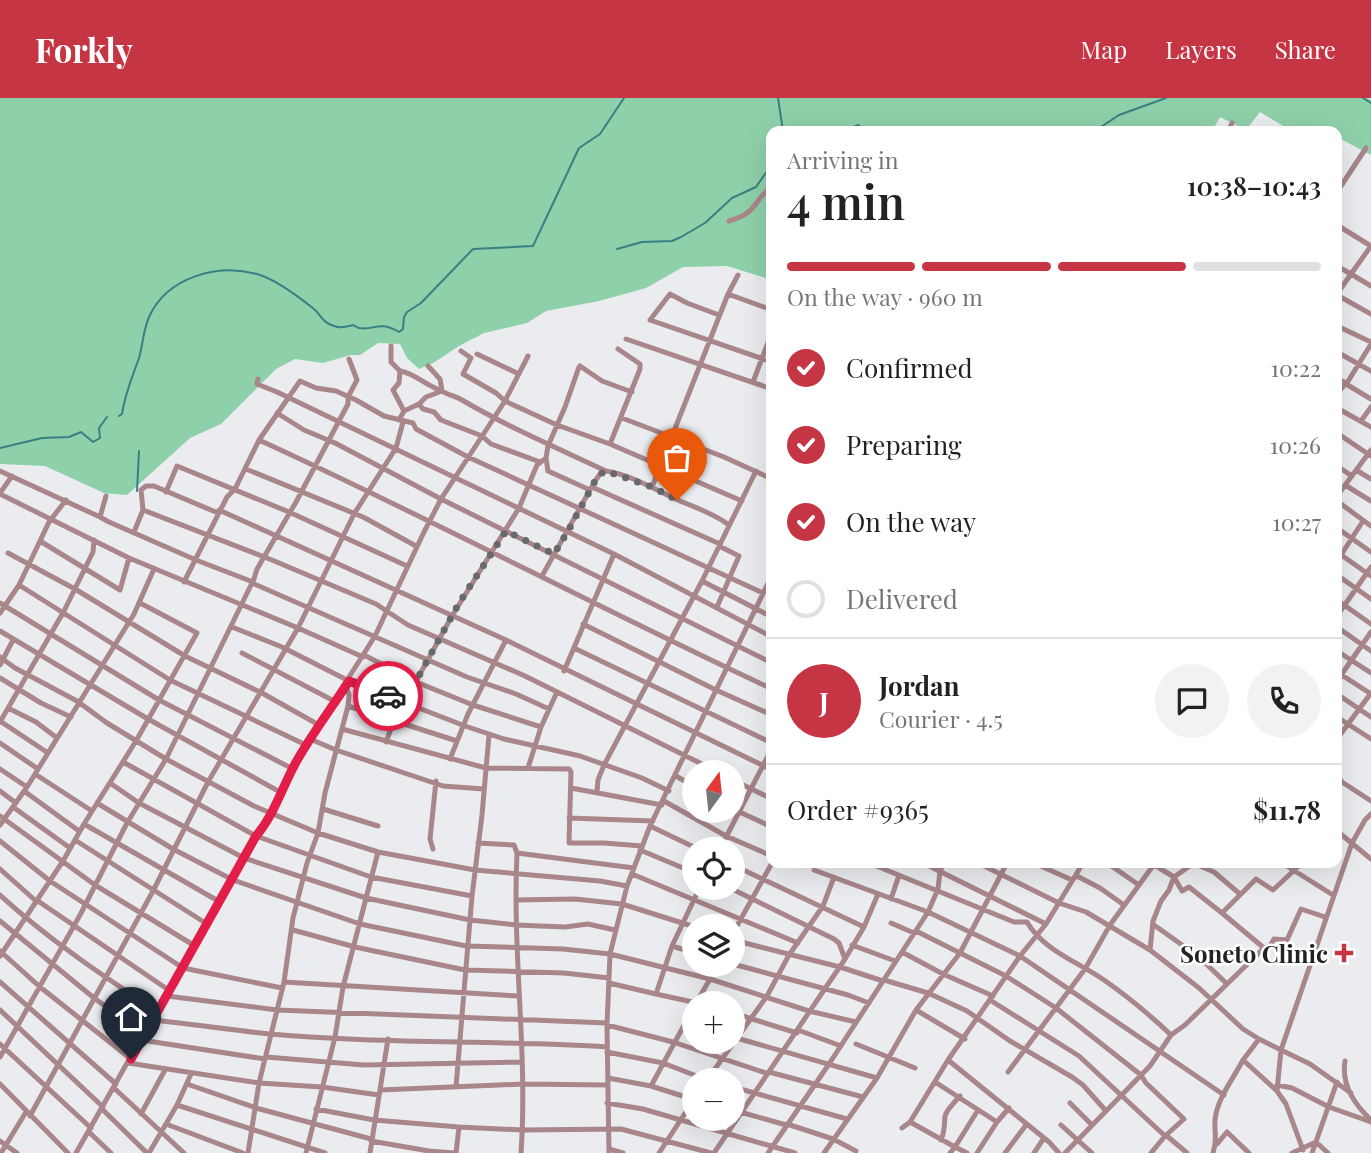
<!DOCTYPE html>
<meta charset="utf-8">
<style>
:root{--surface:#fff;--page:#f2f2f2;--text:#222;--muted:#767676;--line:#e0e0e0;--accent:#c63544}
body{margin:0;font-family:"Playfair Display",serif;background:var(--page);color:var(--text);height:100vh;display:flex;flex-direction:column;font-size:26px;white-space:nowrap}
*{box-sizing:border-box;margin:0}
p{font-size:23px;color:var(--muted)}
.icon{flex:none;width:38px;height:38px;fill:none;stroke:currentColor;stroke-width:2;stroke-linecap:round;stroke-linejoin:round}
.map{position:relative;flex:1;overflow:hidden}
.panel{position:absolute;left:766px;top:28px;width:576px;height:742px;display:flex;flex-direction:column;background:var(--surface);border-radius:14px;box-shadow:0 7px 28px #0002}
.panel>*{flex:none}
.needle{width:46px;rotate:15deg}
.buttons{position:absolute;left:682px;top:662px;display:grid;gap:14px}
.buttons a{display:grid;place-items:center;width:63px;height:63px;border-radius:50%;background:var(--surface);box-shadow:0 7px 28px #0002;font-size:35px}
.pin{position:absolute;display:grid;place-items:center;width:60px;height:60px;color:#fff;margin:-72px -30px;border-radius:50% 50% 50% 0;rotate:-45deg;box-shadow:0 0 7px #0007}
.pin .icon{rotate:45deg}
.courier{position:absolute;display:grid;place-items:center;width:70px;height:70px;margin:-35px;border:5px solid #e11d48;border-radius:50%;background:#fff;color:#222;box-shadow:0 2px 9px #0007}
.summary em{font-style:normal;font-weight:600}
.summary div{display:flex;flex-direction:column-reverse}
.summary{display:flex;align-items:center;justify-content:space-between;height:119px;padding:0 21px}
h1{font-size:46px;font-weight:600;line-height:52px}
.bar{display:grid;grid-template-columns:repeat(4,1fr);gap:10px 7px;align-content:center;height:84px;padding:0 21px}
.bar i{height:9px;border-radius:5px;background:var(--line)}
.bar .current{background:var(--accent)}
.bar p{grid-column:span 4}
.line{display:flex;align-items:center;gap:18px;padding:0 21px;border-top:2px solid var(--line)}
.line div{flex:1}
.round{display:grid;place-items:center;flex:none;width:74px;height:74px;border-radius:37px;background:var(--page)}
ol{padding:0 21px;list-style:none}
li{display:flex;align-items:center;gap:21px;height:77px}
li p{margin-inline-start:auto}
li .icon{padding:7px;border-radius:50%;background:var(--accent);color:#fff;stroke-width:4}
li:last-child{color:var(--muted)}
li i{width:38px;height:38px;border:4px solid var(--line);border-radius:50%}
header{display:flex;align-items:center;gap:42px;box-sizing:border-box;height:98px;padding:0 35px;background:var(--accent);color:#fff}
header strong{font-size:33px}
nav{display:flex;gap:38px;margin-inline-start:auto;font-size:24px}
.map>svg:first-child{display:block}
.green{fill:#8ed0a9}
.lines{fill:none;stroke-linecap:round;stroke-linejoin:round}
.stream{stroke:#388083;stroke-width:2}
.minor{stroke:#a8868a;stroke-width:5}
.done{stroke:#67696a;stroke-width:7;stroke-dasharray:0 12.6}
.route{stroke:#e11d48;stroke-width:9}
.poi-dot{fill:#c63544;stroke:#fff;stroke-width:2.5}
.labels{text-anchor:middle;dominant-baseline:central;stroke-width:5;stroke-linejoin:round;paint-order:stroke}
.poi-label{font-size:24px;font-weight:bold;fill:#212223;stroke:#fff;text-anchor:end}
</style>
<header>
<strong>Forkly</strong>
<nav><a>Map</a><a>Layers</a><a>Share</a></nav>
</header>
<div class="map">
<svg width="1371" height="1055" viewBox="0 0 1371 1055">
<rect width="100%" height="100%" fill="#eaecef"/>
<path class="green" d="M0,0H1368L1371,2V57L1337,39V33H1326L1319,29L1315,33H1292L1260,14L1246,32L1220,19L1212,33H772V182L727,168L683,169L646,190L599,203L546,213L527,225L484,235L459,248L433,265L419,271L407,260L400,246L378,245L360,257H351L323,265L295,261L276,271L221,326L190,340L127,397L104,395L45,368L0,366Z"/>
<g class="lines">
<path class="stream" d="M778,0L783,33
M1363,0L1371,5
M846,33L858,27L866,33
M1095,33L1119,17L1166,0
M617,151L642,144L672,143L681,139L705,125L732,100L756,89L765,76L772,69
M119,318L122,316C125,295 132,280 139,260C143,246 143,233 149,219C167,179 219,164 260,177C278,183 299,199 314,211C320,216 322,223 329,226C338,230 340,230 349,228C355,226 353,228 359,230C374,233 378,222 399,234L403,231L404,219L407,214L421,205L473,151L533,148L579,50L600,36L624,0
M0,350L42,340L69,339L81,334L93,344L100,340L99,330L107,319
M137,393L139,353"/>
<path class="minor" d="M1212,32L1214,33
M1228,33L1232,25
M1337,94L1366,50
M729,123C759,115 753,101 772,89
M1337,127L1371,148
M1371,148L1351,176L1371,188
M1337,168L1351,176L1337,196
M728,196L772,212
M1337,197L1371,216
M719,217L687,205L670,196L650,222L772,264
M1337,228L1371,244
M626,241L772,291
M391,248V264L400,273L399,285L393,292L404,313
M461,253L471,260L463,276L496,295L505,303L557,327L610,346L742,403
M1337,254L1371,273
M477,256L519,276
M428,268L440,281L442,293C448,297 455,298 462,302C508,329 557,350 606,373
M580,268L602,283L632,294
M400,273C414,275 427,288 442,293L426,299L419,306
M258,281L257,286L277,294L614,456L772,539
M1337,281L1347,285L1371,246
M753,284L772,234
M1346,286L1371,301
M1337,296L1345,286
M1337,310L1371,329
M277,315L304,332L335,345L441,401L772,565
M622,320L724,359L772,381
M399,322L404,313L419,306L423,311L434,314L441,322L482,338L491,346L540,364
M1361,323L1371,309
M1337,335L1371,358
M259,342C432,421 600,511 772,591
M610,346L640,271V266L618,251
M546,360L548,373L590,392
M1337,368L1352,378
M246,371L363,419L416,448
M1356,372L1371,381
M0,373L100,419
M1345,387L1371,403
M592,389L720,446L721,449L739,458L717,509
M652,389L728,196L738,177
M166,394L177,368L289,414L407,468
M0,395L12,378
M0,396L129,460L298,530L363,559
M106,398L100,419L109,424L196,462L253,484L252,485L467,579L516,596L549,611
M1337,398L1371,352
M1337,403L1371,428
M219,412L506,542L772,672
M218,415L154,388H146L141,392L143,412L272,462L376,506L408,527L525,578L718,674
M1337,430L1371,454
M134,434L143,412
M40,443L120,492L129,460
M1337,454L1371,478
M8,455L75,491L185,558L262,595L319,627
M1337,463L1363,423
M1337,477L1371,501
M542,478L595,383L600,376L606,373C632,377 655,392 678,402C696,410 713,415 729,427
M702,483L772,519
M184,484L227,399L235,391L259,342L300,283L316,290L336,293L356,302L384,318L413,325L416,331L468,359L763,495
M253,484L257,471L296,404L348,306V299L357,282L349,261
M19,487L170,582L306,647
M1337,502L1371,526
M0,505L159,602L293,671
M0,515L19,487L49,424L66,402
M1337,518L1371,469
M583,526L716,592L772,617
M232,529L282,549L349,583L465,628L504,641L580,658L642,680L669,693
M1337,529L1371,553
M0,533L148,621L280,694
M574,550L772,645
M1337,553L1371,575
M242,555L336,604
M364,557L416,584L473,607L541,629
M0,559L15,570L77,603L107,625L166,661L254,708L318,735L378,754L475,772L600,783L627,788
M0,567L13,542
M564,573L614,456
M1337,574L1371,596
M0,580L41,605L71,619
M1337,583L1371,534
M1337,596L1371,619
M348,608L457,643
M8,610L36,624L57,640
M1337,619L1371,641
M0,623L48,655
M0,624L64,513L93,454L94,442
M342,631L486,670L569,671L571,674L569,745H604L642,748
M310,641L336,652L443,688L484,691
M1337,641L1371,595
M386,644L394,623L452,518L519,410L537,367L546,360L548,348L565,309L579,269
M0,645L38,671
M450,661L468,616L506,542
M123,664L256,738L371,779L472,798L482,717L489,637
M528,670L541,629L557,594
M0,671L27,689
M35,676L92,713
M1337,677L1342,684L1371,703
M676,678L695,689
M733,682L772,701
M110,685L139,705L244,760L366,800L470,822L516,827L565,829L588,826L615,832
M571,690L662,707
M0,693L16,705
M24,693L79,733
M597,694L598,682L604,667L702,483L756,373
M664,703L726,738L772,758
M97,705L173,751L233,782L360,826L466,848L563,851L610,856L710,881L809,913L856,924
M13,709L70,750
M323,711L378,728
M733,711L772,729
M0,718L95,787L195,848
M569,720L653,723
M84,726L220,804
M0,727L27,689L134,516L154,471
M650,728L698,751
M1337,733L1371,761
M1337,739L1339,740
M75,742L207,826
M0,743L50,783L183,870L282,890
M478,745L514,747L517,755C512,855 528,955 521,1055
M433,751L430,741L436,683
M720,751L772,650
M640,752L695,775
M517,755L634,770
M869,765L1014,824H1027C1043,852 1078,864 1104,882C1127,898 1150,917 1171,937
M923,765L1046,826
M978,765L1059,805L1086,814L1150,852L1199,890L1243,931L1259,941L1243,962L1277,993L1281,952L1310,966L1351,995
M1034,765L1072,782L1077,778L1100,790L1124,807
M1107,765L1139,787
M1151,765L1174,779L1182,793L1189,789L1222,815L1256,781L1273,792L1302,765
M1193,765L1214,774L1240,796
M1282,765L1333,797
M733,767L864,829
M0,771L37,804
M814,772L928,814L1020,858L1224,997
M632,776L798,845
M728,789L834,841L839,845L845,861
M0,797C48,841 103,878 158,914
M891,801L899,777
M516,802L575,801L622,806L695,829
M38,803L170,893
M1222,815L1264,850
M0,823L94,900L145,937
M891,825L914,835
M1154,827L1199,859L1227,886
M293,832L355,849L465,872L564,875L609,880
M916,833L1006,878L1056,910L1141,977L1146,985L1184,1021L1165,1038L1151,1055
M733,835L772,765
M733,842L840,869L883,883
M852,847L895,863
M672,848L695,855
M1150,852L1153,823L1161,803L1169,792L1174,779L1194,765
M0,853L40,889L131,961
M902,854L943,876L993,898
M0,858L63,763L84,726L136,643L197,535L140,505
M733,866L848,897L869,905
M884,882L928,895L967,913L1010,943L1072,979L1083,987L1106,1013
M0,884L116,986
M284,884L518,898
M609,885L656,896
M167,898L277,912L607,925
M990,902L1079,958L1165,1038
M696,905L710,881L716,866
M697,905L656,896L672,848L700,789
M695,907L651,988L695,1002
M0,912L103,1009
M916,912L965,941
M733,915L797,935
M153,922C192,926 231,932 270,936C382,946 495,942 607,949
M607,927L673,944L766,975
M798,932L841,948
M733,939L877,980
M1259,941L1281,952L1352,745L1365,722L1371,716
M141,942L265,961
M0,946L91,1030
M856,946L915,970
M607,954L663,965L707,982
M0,959L80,817L127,725L166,661L252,485
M266,959L364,967L522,964
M948,962L1049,1044L1059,1055
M1345,963C1341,987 1354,1006 1371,1022
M128,965L259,985L322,989L379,997
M769,974L863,999
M1008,974L1085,871L1110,827L1155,765
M608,980L651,988
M707,982L767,898L789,857L823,808L834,779
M935,984L997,1024L1009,1010
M0,986L68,1055
M187,986L256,1010L371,1041
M1277,987L1292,990L1329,1009L1371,1024
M456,989L472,798
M733,989L847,1021
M114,990L184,1055
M380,992L523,986L607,987
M1277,993L1286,1006L1303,1052
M607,1005L643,1011L795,1055
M1070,1005L1092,1027
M177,1007L325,1055
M102,1011L147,1055
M316,1011L374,1022L459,1029L523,1032L621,1031L711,1055
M733,1012L786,1027
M141,1016L165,972
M30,1018L153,793L208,684L298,530L354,416L396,350L403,324
M910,1024L955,1049L978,1012
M166,1026L243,1055
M787,1026L833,1041L856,1053
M1061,1027L1092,1055
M902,1030L910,1024L948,962L1020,858L1046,826L1083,765
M89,1034L111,1055
M1167,1038L1187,1055
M941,1042C945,1033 944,1027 945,1018C947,1011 955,1004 960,998
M0,1043L17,1055
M371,1043L429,1053L454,1055
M1217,1046L1227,1034L1249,1055
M609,1051L623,1055
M1,1055L26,1014
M76,1055L256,738L272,716L280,694L306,647L375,538L424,434L441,401L505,303L528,258
M149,1055L177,1007L191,976
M248,1055L259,985L284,884L293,820L307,765L318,735L325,695L348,608L349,597L346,588
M306,1055L335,939L343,889L378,754
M370,1055L388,941
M456,1055L459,1029
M609,1055L607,927L610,856L627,788L650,728L772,477
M659,1055L695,1000
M714,1055L845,861L864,829L878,796
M768,1055L829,966L928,814L938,791L940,773L944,765
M824,1055L877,980L916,912L960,855L1007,765
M950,1055L955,1049L967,1055
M977,1055L997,1024
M1005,1055L1026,1027
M1034,1055L1044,1040
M1065,1055L1150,968L1171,937L1185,927L1264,850L1270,848L1274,841L1287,842L1301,811L1325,819
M1213,1055C1218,1039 1214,1036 1215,1022C1217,1001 1233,981 1243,962
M1292,1055L1316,1044L1328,1055
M1312,1055L1337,984"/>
</g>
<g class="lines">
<path class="done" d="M388,598L404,605L459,505L506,433L554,456L568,433L595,383L600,376L606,373L652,389L677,402"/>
<path class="route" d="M131,961L256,738C274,717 282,690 295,666C311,637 331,611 349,583L388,598"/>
</g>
<path class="poi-dot" d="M1340.5 844.5h7v7h7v7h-7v7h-7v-7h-7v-7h7z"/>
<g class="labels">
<g class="poi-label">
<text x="1328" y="855">Soneto Clinic</text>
</g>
</g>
</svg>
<div class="buttons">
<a><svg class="needle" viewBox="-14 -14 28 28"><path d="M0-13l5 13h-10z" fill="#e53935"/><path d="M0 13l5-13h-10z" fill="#767676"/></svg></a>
<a><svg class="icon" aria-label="locate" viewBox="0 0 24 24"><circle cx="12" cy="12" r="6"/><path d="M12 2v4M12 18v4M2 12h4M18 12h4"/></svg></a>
<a><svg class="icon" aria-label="layers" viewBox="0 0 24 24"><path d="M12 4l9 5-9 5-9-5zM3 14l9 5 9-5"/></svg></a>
<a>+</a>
<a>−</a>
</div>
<div class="pin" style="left:677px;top:402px;background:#ea580c"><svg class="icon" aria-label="bag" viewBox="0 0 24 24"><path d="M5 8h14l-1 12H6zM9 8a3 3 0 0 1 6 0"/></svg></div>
<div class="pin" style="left:131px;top:961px;background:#1f2937"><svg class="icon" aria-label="home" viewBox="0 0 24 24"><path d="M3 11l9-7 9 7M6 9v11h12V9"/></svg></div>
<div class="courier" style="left:388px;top:598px"><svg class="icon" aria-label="car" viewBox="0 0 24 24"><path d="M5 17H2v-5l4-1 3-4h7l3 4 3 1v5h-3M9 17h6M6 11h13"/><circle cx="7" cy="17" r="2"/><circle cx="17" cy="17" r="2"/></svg></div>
<section class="panel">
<div class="summary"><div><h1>4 min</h1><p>Arriving in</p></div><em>10:38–10:43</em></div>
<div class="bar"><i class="current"></i><i class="current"></i><i class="current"></i><i></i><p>On the way · 960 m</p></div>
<ol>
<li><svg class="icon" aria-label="check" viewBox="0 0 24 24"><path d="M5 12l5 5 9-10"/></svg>Confirmed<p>10:22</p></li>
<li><svg class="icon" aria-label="check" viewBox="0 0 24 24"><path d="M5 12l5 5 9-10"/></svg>Preparing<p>10:26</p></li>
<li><svg class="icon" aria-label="check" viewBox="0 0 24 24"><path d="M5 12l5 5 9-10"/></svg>On the way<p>10:27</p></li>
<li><i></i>Delivered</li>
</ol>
<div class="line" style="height:126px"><b class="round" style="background:var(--accent);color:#fff">J</b><div><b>Jordan</b><p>Courier · 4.5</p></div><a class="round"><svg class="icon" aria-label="chat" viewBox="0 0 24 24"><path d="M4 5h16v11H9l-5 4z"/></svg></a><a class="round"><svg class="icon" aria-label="phone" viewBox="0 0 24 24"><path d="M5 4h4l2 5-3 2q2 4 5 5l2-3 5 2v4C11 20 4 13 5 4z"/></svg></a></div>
<div class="line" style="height:91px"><div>Order #9365</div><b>$11.78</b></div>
</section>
</div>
